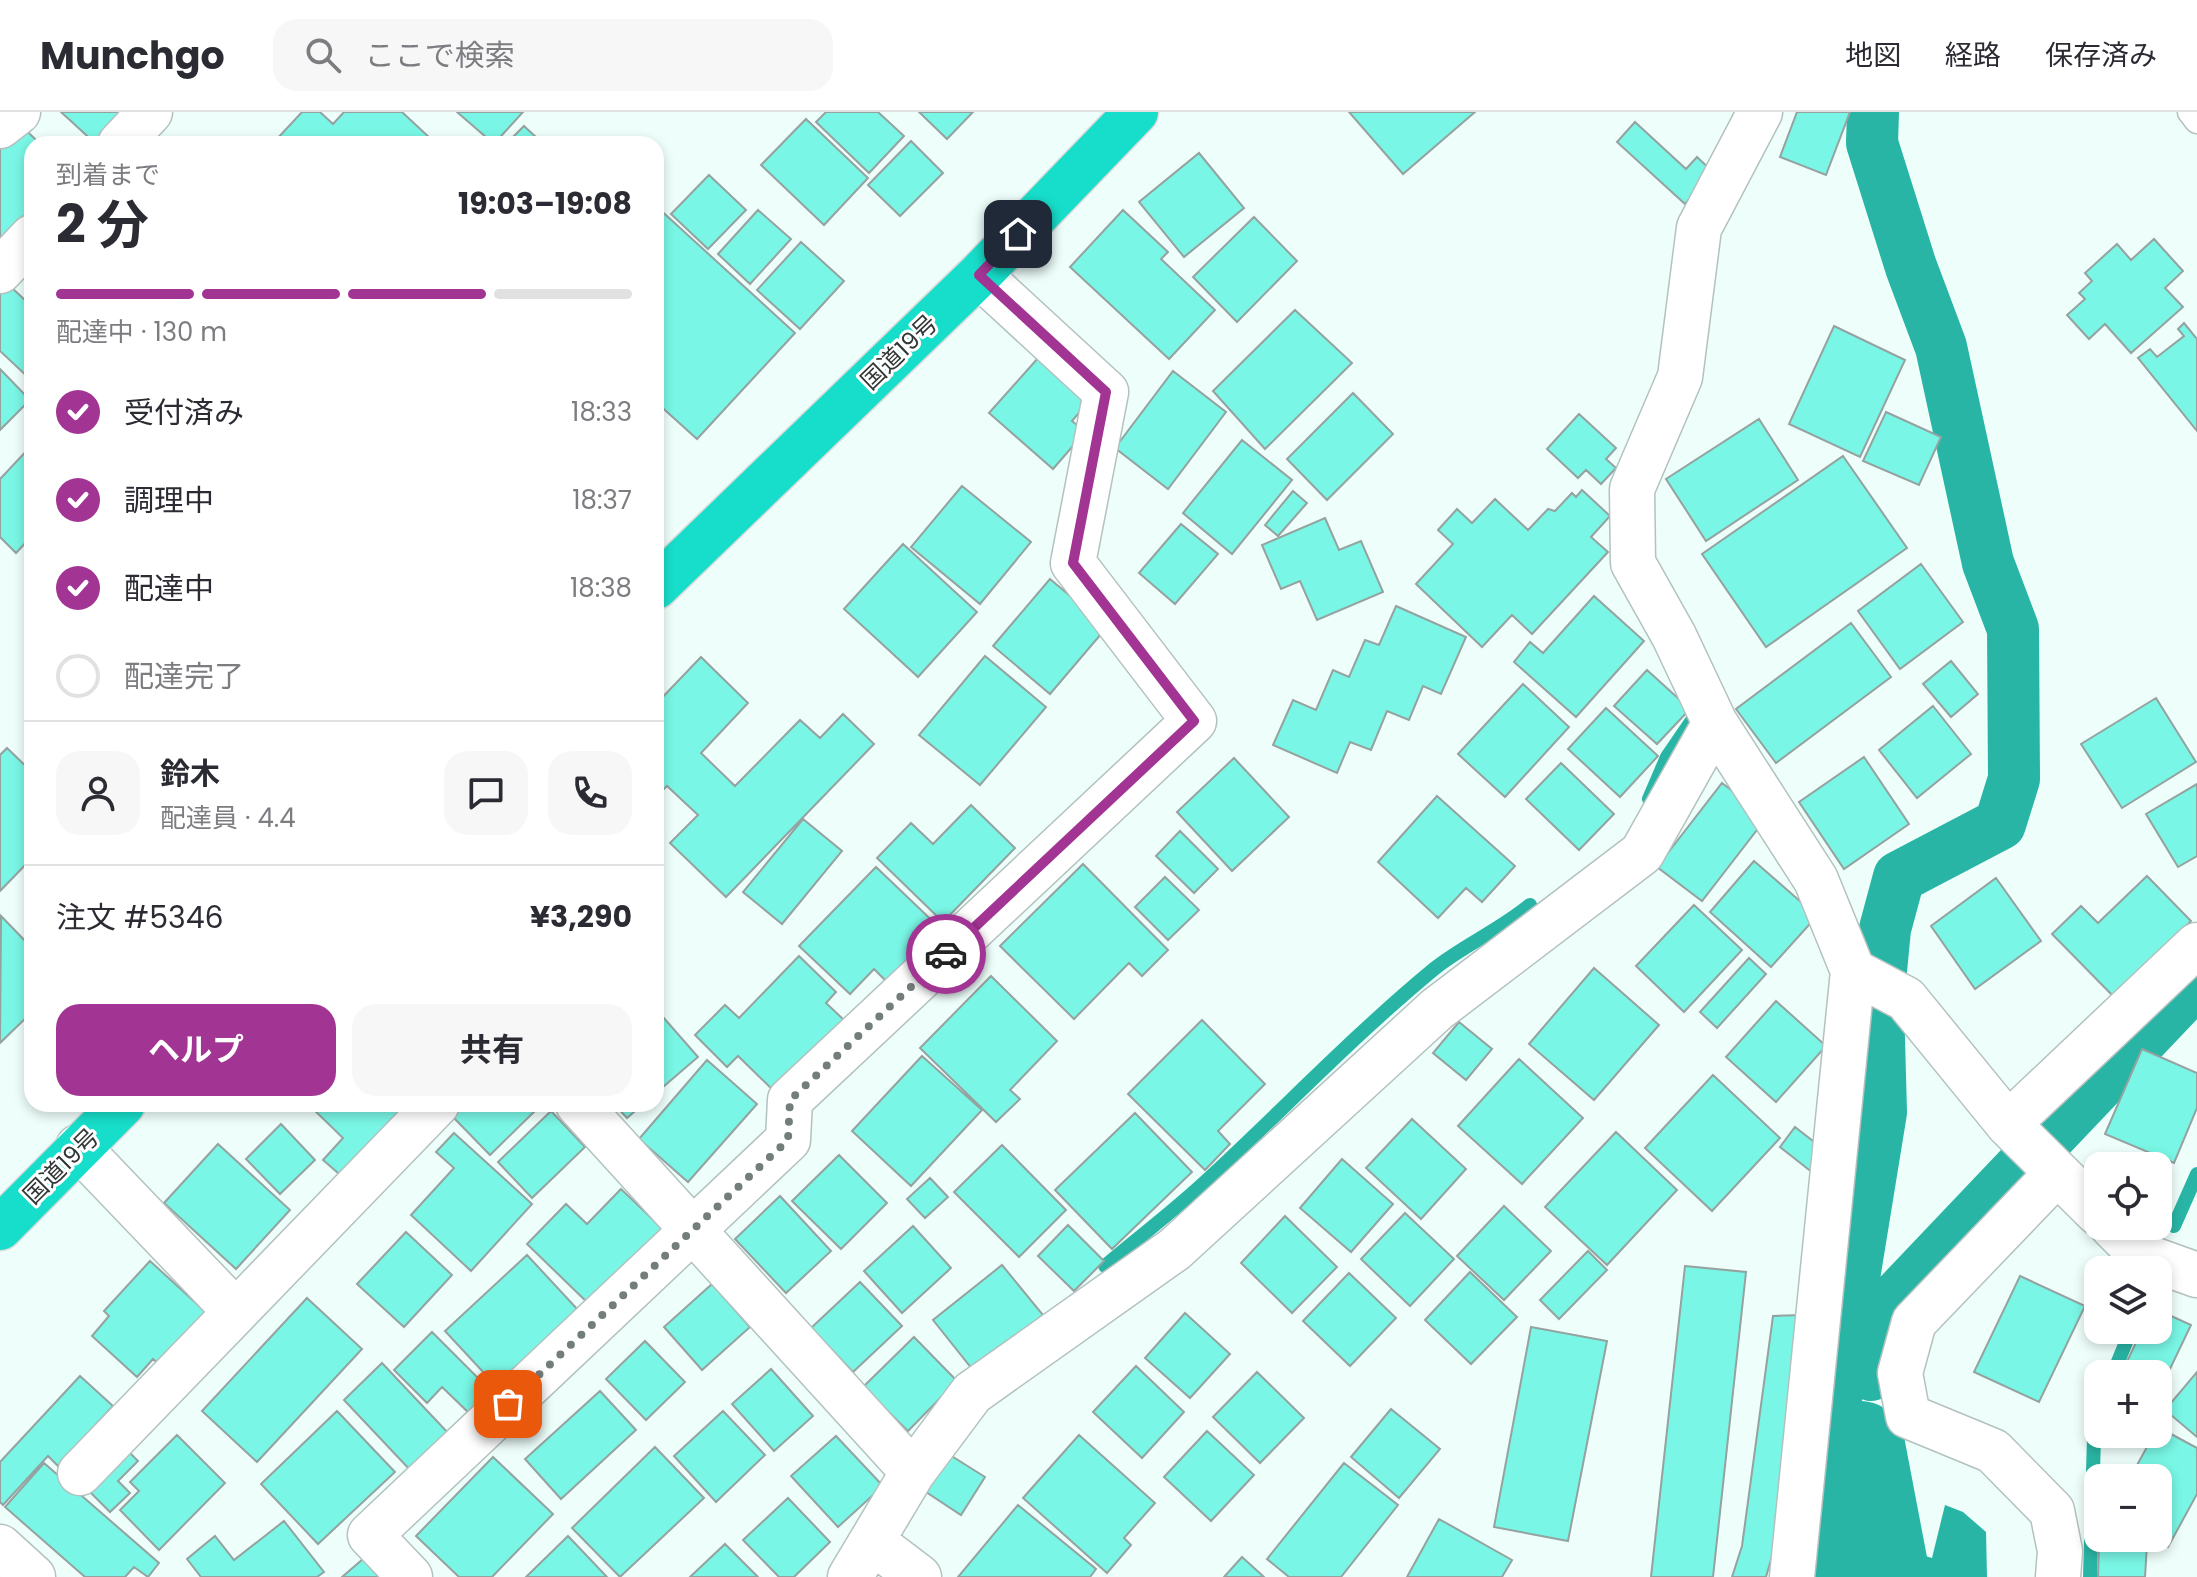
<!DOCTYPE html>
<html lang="ja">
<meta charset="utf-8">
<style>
:root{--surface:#fff;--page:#f7f7f7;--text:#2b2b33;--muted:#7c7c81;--line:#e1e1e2;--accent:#a23594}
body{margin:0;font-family:Poppins,"Noto Sans JP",sans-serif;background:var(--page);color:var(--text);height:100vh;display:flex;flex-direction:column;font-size:30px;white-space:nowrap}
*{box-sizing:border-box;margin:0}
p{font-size:26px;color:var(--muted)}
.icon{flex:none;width:44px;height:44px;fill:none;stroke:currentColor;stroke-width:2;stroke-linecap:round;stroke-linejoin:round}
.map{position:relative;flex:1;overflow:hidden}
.side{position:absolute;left:24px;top:24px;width:640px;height:976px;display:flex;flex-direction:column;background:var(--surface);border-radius:24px;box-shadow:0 4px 12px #0003}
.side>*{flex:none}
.controls{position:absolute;left:2084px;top:1040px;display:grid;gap:16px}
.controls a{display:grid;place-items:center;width:88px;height:88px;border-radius:16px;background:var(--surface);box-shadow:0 4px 12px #0003;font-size:40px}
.pin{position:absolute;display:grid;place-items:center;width:68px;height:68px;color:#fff;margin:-34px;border-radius:16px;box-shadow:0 4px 12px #0006}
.courier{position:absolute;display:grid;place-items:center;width:80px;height:80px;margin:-40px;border:6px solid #a23594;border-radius:50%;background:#fff;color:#222;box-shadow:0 2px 10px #0007}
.headline em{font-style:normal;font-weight:700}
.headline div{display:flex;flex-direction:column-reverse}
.headline{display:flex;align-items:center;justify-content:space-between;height:136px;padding:0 32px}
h1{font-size:52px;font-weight:700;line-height:60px}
.bar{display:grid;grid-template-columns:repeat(4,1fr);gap:12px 8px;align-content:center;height:96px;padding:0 32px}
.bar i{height:10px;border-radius:6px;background:var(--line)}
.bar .selected{background:var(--accent)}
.bar p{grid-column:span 4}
.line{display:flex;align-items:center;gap:20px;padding:0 32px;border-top:2px solid var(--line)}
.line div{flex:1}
.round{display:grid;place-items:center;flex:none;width:84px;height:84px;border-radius:24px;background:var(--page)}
ol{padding:0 32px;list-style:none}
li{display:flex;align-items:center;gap:24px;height:88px}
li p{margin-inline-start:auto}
li .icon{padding:8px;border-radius:50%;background:var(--accent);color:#fff;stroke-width:4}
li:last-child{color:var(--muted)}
li i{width:44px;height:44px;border:4px solid var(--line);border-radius:50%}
.action{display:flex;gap:16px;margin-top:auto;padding:16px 32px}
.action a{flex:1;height:92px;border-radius:24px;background:var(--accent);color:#fff;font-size:32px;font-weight:700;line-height:92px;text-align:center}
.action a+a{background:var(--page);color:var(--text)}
header{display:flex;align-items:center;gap:48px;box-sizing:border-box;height:112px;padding:0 40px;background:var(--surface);border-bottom:2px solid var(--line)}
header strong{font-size:38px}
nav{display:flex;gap:44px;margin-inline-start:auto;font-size:28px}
.search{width:560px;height:72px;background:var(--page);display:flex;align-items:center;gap:20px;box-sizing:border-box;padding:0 28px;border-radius:24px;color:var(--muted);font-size:30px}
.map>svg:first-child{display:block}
.water{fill:#29b5a5}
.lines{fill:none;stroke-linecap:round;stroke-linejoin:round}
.stream{stroke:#29b5a5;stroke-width:14}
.canal{stroke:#29b5a5;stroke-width:52}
.river{stroke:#29b5a5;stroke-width:90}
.building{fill:#79f6e5;stroke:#94a2a0;stroke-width:2}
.lane-casing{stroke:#b3c2bf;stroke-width:27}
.street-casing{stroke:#b3c2bf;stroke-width:47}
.highway-casing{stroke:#dadbdb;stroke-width:47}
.lane{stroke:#fff;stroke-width:24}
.street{stroke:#fff;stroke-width:44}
.highway{stroke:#17deca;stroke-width:44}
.done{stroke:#737d7b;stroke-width:8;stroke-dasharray:0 14.4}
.route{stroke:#a23594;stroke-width:10}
.labels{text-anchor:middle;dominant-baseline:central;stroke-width:6;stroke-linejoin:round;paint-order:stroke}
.street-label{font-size:24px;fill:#313736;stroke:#fff}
</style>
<header>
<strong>Munchgo</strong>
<div class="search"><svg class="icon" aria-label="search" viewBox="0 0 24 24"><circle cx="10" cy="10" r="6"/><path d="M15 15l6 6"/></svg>ここで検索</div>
<nav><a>地図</a><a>経路</a><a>保存済み</a></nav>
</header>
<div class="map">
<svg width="2197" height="1465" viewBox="0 0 2197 1465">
<rect width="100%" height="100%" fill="#eefefb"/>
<path class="water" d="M1945,1393L1963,1400L1986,1420L1987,1465H1914L1919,1442L1932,1446Z"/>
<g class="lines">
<path class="stream" d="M1649,687L1667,645L1693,607
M2174,1114L2197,1062
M1105,1154C1139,1125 1175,1098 1207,1068C1283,998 1354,923 1434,857C1464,833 1500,818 1530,793
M2113,1262L2131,1218
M2090,1465L2094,1325L2098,1310"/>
<path class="canal" d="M1871,1263L1881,1202L2186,881L2197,875
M1818,1465L1839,1258L1881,1000L1878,890L1885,817L1899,765L2000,712L2014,667L2013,517L1988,451L1941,235L1911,155L1872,31L1873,0"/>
<path class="river" d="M1860,1334L1885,1465"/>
</g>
<path class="building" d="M61,0H126L96,32Z
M302,0H320L333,12L344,0H402L431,27L427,32H277L274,30Z
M457,0H523L494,32Z
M826,0H878L904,24L869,61L816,10Z
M919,0H973L947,27Z
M1349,0H1475L1403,62Z
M1797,0H1850L1826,63L1780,45Z
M806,7L868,66L824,113L761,53Z
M1635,10L1686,57L1697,45L1713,60L1685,92L1617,30Z
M21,13L40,32H32V101L0,134V34Z
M524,14L538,27L533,32H506Z
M911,29L943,61L900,104L868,73Z
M1199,41L1244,96L1184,145L1139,90Z
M709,63L746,98L708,137L671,102Z
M656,94L795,221L697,327L656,290Z
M758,98L791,127L750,172L718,142Z
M1123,98L1168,140L1161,147L1215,198L1169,247L1070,155Z
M1254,105L1297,149L1237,210L1193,165Z
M2154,127L2183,159L2165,176L2183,195L2131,241L2105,212L2089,227L2067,203L2085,187L2079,181L2092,169L2085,161L2117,132L2131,148Z
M801,130L844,169L800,217L757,178Z
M9,173L29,192L32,188V269L0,239V182Z
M1295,198L1352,251L1265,337L1213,279Z
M2184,211L2197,227V319L2138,246L2150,237L2157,245L2184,224L2178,217Z
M1834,214L1905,248L1860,345L1789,312Z
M1047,236L1097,280L1072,309L1085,320L1053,357L989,301Z
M0,257L30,288L0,318Z
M1173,259L1226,300L1168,377L1115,336Z
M1353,281L1393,322L1327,388L1287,347Z
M1886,300L1941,325L1919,373L1863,349Z
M1579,302L1616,336L1606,347L1616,356L1601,372L1586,358L1578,366L1547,337Z
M1759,307L1798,368L1706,429L1666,367Z
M1242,328L1292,368L1232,442L1183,401Z
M32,333V424L16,441L0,425V367Z
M1843,344L1907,436L1766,535L1702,442Z
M962,374L1031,430L980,492L911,435Z
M1582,378L1610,404L1591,425L1608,440L1532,522L1512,503L1482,535L1416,472L1453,432L1438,418L1457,397L1472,411L1495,387L1528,418L1548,397L1555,399L1572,381L1576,385Z
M1293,379L1307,391L1278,424L1265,413Z
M1325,406L1339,438L1361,429L1383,480L1317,508L1300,469L1281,477L1262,433Z
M1181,412L1218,442L1175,492L1139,461Z
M903,432L977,500L918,565L844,497Z
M1921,452L1963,510L1900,557L1858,499Z
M1050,467L1107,515L1050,582L993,534Z
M1594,484L1644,529L1576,605L1514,550L1530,530L1543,541Z
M1396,494L1466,525L1441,582L1423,574L1409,608L1387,599L1371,638L1350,630L1337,661L1273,633L1293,588L1316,598L1333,558L1349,565L1365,528L1379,533Z
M1851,511L1891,565L1776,651L1736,597Z
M985,544L1046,595L980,673L919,623Z
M701,545L748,591L701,641L735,674L800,608L820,626L843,602L874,632L726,785L670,731L698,703L667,674L656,685V592Z
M1951,549L1978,582L1951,605L1923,572Z
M1647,558L1690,597L1657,632L1614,594Z
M1523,572L1569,615L1505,685L1458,642Z
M2156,586L2196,650L2122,696L2081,632Z
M1933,594L1971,642L1917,686L1879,638Z
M1606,596L1658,644L1620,685L1568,637Z
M7,636L32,660V746L0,779V643Z
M1864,645L1909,712L1844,757L1799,690Z
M1234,646L1289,705L1232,759L1177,700Z
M1561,651L1614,702L1579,738L1526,687Z
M1722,671L1767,705L1702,789L1657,755Z
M2197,672V744L2178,755L2146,702Z
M1437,684L1515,754L1482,790L1466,776L1438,806L1378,750Z
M971,693L1015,736L943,810L877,746L911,711L933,732Z
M803,707L842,739L782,812L743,780Z
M1180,719L1218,757L1194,781L1156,744Z
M1754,749L1817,804L1771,855L1710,800Z
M1083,752L1168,838L1142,864L1129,851L1074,907L1000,834Z
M876,755L943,819L891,874L874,857L850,882L799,834Z
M2147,764L2191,809L2114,885L2052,822L2081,794L2098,811Z
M1165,765L1199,798L1168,828L1135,795Z
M1996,766L2041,829L1975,877L1931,814Z
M1694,793L1742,838L1684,900L1636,854Z
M1,804L32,836V900L0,931Z
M799,844L836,880L826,891L844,908L774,979L738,944L727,955L695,923L725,893L739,906Z
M1749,846L1766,862L1717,916L1700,900Z
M1594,856L1659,913L1594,988L1529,932Z
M991,864L1057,929L1010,978L1020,987L996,1010L920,936Z
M1776,889L1826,934L1776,990L1726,945Z
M656,897L698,945L656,981Z
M1202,908L1265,972L1218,1019L1230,1032L1205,1058L1128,982Z
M1459,910L1492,937L1466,968L1433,941Z
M2142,937L2197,961V996L2174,1051L2105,1022Z
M922,944L982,998L911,1074L852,1019Z
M1519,947L1583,1006L1522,1072L1458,1014Z
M707,948L757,992L688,1070L639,1027Z
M1713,963L1780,1026L1712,1099L1645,1036Z
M308,992H416L345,1067L323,1048L343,1026Z
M465,992H541V993L490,1043L452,1004Z
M614,992H643L627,1006Z
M551,999L585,1035L532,1086L498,1050Z
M1135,1001L1192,1060L1112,1137L1055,1078Z
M1412,1007L1466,1057L1421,1107L1366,1056Z
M281,1012L315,1048L280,1082L246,1047Z
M1795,1015L1818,1033L1813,1061L1780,1035Z
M1616,1020L1677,1078L1607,1153L1545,1095Z
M454,1021L532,1092L471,1159L411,1103L454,1056L436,1040Z
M218,1032L290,1098L236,1157L164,1091Z
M1002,1033L1066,1098L1019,1145L954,1080Z
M839,1043L887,1091L841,1137L792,1089Z
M1342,1047L1393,1092L1351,1140L1300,1096Z
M930,1066L948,1085L925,1106L907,1087Z
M621,1077L665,1119L591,1194L527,1132L566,1092L587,1112Z
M780,1084L831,1139L786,1181L735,1127Z
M1504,1094L1551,1139L1504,1188L1457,1144Z
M1405,1101L1454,1147L1410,1194L1361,1147Z
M1285,1104L1337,1155L1292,1201L1241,1151Z
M1068,1113L1104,1149L1074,1179L1038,1144Z
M913,1114L951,1156L902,1201L864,1159Z
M406,1120L452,1163L404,1215L357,1172Z
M1588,1139L1607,1158L1559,1207L1540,1188Z
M527,1143L579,1199L498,1276L445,1219Z
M150,1149L209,1203L161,1254L153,1247L137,1265L92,1224L109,1204L104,1199Z
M1002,1153L1043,1203L973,1258L933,1208Z
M1685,1154L1746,1160L1713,1465H1651Z
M1470,1160L1517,1205L1471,1252L1425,1208Z
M1349,1161L1396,1206L1350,1254L1303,1209Z
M2020,1164L2085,1194L2039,1290L1974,1260Z
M860,1170L902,1214L853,1260L811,1216Z
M712,1172L750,1215L702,1258L664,1215Z
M307,1186L362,1237L257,1350L202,1299Z
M2158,1198L2191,1213L2158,1282V1262H2121L2142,1218H2158Z
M1185,1201L1230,1242L1190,1286L1145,1246Z
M1802,1203L1774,1437L1766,1465H1732L1742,1434L1773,1204Z
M1531,1215L1607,1229L1568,1429L1494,1415Z
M432,1220L492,1280L470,1302L442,1275L427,1291L394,1258Z
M914,1225L957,1269L908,1319L863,1275Z
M645,1229L685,1270L646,1308L606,1267Z
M382,1251L450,1323L412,1360L344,1288Z
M1136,1254L1184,1300L1142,1346L1093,1300Z
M771,1257L813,1304L774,1339L732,1292Z
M1257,1260L1304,1306L1260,1351L1213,1305Z
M2197,1260V1325L2165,1298Z
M80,1264L113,1294L58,1354L48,1344L3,1393L0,1390V1350Z
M600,1279L636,1318L561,1387L525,1347Z
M1391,1297L1440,1337L1399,1386L1351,1345Z
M337,1299L395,1360L318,1432L261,1372Z
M723,1299L765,1343L716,1390L674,1344Z
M2158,1315L2197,1336V1382L2168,1435L2152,1426H2158V1366H2130L2154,1322H2158Z
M1207,1319L1254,1363L1211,1409L1164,1365Z
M177,1323L225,1371L159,1438L120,1398L139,1379L130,1370Z
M1079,1323L1155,1391L1124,1426L1131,1433L1107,1461L1023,1386Z
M836,1324L883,1374L838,1415L791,1364Z
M124,1335L138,1349L118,1369L130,1381L110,1400L85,1375Z
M655,1335L704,1386L620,1465L572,1416Z
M950,1343L985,1365L961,1403L926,1380Z
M493,1345L553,1402L492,1465H459L416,1424Z
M44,1351L159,1451L148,1465L134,1455L125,1465H85L5,1395Z
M1344,1351L1398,1393L1341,1465H1289L1267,1447Z
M788,1386L830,1430L794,1465H779L743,1428Z
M1018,1393L1096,1457L1090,1465H958Z
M1439,1407L1512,1448L1502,1465H1407Z
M284,1409L324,1460L317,1465H201L187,1447L215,1424L234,1448Z
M568,1424L607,1465H526Z
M2099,1430L2147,1432L2145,1465H2098Z
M725,1432L758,1465H690Z
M370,1441L391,1465H342Z
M1242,1445L1264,1465H1224Z"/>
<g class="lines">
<g class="lane-casing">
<path id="lane" d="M2190,0L2197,9"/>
</g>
<g class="street-casing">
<path id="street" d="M1760,0L1699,116L1680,265L1632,377L1633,451L1674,524L1715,611L1816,768L1853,859L1792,1465
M0,14L18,0
M120,32L150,0
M0,159L32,125
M1853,859L1906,887L2008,1012L2098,1101
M578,992L913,1360
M2008,1012L2197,833
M78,1035L234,1198
M2057,1061L1914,1210L1900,1261L1908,1304L1993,1339L2052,1399L2060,1439L2058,1465
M2112,1114L2141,1143L2197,1163
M80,1361L437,992
M873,1430L919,1465
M0,1435L33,1465
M410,1465L370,1423L788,1028L790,988L1194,609L1073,451L1106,280L979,163
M850,1465L913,1360L972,1281L1175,1137L1437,897L1642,741L1715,611"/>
</g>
<g class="highway-casing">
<path id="highway" d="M656,475L979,163L1136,0
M0,1116L123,992"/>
</g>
<use href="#lane" class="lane"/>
<use href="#street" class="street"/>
<use href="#highway" class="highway"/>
</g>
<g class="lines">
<path class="done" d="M508,1292L788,1028L790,988L946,842"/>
<path class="route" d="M946,842L1194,609L1073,451L1106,280L979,163L1018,122"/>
</g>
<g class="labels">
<g class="street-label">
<text transform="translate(899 240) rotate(-44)">国道19号</text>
<text transform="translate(61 1054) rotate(-45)">国道19号</text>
</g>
</g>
</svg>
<div class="controls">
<a><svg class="icon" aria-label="locate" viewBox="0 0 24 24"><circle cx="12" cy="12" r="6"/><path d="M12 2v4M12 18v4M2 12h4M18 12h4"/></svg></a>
<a><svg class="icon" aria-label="layers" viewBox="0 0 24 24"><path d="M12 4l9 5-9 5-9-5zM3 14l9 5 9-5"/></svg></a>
<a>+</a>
<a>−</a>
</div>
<div class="pin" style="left:508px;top:1292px;background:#ea580c"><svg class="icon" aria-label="bag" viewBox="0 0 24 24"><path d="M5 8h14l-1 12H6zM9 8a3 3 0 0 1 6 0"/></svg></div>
<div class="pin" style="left:1018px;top:122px;background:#1f2937"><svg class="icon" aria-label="home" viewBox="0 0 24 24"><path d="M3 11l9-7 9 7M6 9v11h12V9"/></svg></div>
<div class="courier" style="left:946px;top:842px"><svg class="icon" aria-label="car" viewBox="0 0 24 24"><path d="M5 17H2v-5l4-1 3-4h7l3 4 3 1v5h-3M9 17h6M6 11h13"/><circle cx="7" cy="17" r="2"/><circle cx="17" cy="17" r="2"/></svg></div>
<section class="side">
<div class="headline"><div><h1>2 分</h1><p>到着まで</p></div><em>19:03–19:08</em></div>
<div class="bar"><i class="selected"></i><i class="selected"></i><i class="selected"></i><i></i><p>配達中 · 130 m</p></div>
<ol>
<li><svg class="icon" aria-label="check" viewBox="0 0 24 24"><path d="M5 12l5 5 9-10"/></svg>受付済み<p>18:33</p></li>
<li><svg class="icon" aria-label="check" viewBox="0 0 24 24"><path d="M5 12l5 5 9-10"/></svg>調理中<p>18:37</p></li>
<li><svg class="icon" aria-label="check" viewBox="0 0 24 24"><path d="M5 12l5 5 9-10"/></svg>配達中<p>18:38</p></li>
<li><i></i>配達完了</li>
</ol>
<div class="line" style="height:144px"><a class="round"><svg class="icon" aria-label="person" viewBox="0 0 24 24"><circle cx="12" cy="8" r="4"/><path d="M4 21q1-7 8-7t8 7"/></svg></a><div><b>鈴木</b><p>配達員 · 4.4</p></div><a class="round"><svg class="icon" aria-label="chat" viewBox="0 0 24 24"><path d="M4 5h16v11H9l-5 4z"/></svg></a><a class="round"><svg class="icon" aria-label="phone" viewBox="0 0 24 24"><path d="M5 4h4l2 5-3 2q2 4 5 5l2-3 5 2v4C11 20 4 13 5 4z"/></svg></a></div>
<div class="line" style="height:104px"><div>注文 #5346</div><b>¥3,290</b></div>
<div class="action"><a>ヘルプ</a><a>共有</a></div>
</section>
</div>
